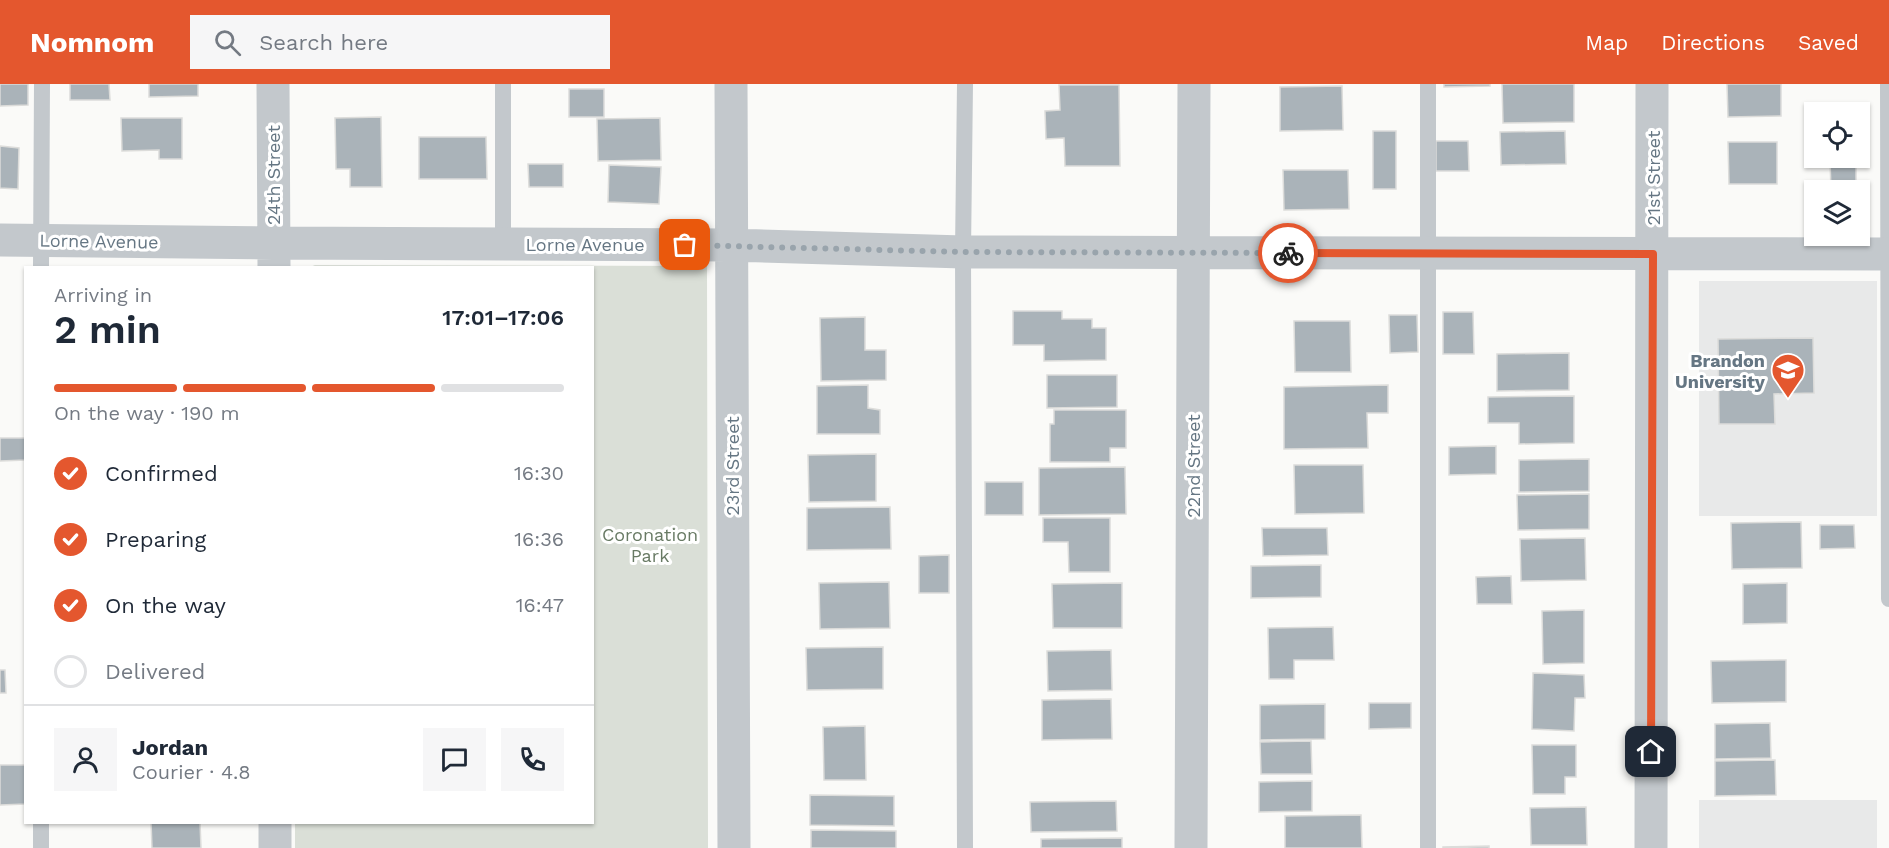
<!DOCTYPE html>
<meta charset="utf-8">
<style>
:root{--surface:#fff;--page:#f6f6f7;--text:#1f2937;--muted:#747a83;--line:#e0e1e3;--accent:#e4572e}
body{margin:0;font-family:"Work Sans",sans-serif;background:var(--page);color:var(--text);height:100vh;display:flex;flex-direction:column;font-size:22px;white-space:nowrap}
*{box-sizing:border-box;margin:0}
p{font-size:20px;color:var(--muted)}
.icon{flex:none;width:33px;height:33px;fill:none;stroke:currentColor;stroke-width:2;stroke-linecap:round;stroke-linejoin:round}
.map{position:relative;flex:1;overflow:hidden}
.panel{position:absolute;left:24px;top:182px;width:570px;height:558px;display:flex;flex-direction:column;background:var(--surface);border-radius:0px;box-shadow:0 2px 4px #0004}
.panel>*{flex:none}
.controls{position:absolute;left:1804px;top:18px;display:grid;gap:12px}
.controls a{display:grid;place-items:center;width:66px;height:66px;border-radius:0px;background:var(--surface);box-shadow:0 2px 4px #0004;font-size:30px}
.pin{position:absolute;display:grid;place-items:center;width:51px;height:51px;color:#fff;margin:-26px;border-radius:12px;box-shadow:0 3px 9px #0006}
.courier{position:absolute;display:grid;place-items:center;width:60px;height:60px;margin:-30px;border:4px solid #e4572e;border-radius:50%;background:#fff;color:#222;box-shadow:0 2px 8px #0007}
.head em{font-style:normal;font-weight:600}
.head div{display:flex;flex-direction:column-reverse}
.head{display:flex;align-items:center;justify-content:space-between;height:102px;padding:0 30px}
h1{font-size:39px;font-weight:600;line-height:45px}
.bar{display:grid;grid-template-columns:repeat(4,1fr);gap:9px 6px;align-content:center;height:72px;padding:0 30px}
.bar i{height:8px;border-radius:4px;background:var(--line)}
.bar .selected{background:var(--accent)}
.bar p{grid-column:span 4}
.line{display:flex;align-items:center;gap:15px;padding:0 30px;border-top:2px solid var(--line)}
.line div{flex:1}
.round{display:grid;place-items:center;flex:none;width:63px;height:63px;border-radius:0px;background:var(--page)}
ol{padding:0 30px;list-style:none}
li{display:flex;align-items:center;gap:18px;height:66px}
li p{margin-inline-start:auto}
li .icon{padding:6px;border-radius:50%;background:var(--accent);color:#fff;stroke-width:4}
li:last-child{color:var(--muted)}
li i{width:33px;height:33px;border:3px solid var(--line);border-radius:50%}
header{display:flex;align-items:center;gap:36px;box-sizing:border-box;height:84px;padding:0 30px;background:var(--accent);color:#fff}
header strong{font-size:28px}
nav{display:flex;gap:33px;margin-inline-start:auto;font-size:21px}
.search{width:420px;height:54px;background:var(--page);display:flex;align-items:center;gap:15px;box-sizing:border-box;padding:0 21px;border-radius:0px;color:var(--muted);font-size:22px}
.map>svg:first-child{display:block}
.built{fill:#e8e9e9}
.green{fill:#dadfd7}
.building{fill:#aab3b9;stroke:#dcdcda;stroke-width:1.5}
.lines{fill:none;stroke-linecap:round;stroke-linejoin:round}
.lane{stroke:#c3c8cc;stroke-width:16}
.street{stroke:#c3c8cc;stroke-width:33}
.done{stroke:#99a4ac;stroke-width:6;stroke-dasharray:0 10.8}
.route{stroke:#e4572e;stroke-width:8}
.labels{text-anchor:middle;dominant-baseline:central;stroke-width:6;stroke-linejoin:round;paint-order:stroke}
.street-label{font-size:18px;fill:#657683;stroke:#fff}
.poi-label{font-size:18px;font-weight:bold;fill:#657683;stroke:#fff;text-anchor:end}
.park-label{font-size:18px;fill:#687a64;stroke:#fff}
</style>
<header>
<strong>Nomnom</strong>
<div class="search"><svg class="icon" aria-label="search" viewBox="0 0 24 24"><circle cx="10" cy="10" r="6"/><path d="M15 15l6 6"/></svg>Search here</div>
<nav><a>Map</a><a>Directions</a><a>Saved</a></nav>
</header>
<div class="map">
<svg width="1889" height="764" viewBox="0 0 1889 764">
<rect width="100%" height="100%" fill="#fafaf8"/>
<path class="built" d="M1699,197H1877V432H1699Z
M1699,716H1877V764H1699Z"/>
<path class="green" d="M315,181L707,182L708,764H295V738H592V183H310Z"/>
<path class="building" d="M0,0H28V21L0,22Z
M70,0H109L110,16H70Z
M149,0H198V12L149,13Z
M1444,0H1490V2L1444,3Z
M1502,0H1574V38L1503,39Z
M1727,0H1781V32L1728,33Z
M1059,1H1119L1120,82H1065L1064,54L1046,55L1045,27L1060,26Z
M1342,2L1343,46L1280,47V3Z
M569,5H604V33H569Z
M381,33L382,103H350V85H336L335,34Z
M121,34H182V75H159V66L122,67Z
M660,34L661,76L598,77L597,35Z
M1373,47H1396V105H1373Z
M1565,47L1566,80L1501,81L1500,48Z
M419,53H486L487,95H419Z
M1436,57H1468L1469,87H1436Z
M1728,58H1777V100H1729Z
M0,62L19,64L18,105L0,104Z
M1856,75V106H1831L1830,76Z
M528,80H563V103H529Z
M609,81L661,83L659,120L608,118Z
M1283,86H1348L1349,125L1284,126Z
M1013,227H1062V235H1092V244H1106V276L1044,277V261H1013Z
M1443,228H1473L1474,270H1443Z
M1389,231H1417L1418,268L1390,269Z
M865,233V266H886V296L821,297L820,234Z
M1294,237H1350L1351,288H1295Z
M1813,254L1814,309L1774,310L1775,340H1719L1718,255Z
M1569,269V306L1497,307V270Z
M1047,291H1117V323L1047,324Z
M868,301V324L880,326V350H817V302Z
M1388,301V329H1367L1368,364L1284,365V303Z
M1574,312V359L1519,360V339H1488V313Z
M1054,326H1126V364H1110V378H1050V340H1054Z
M0,354H26V376L0,377Z
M1496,362V390L1449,391V363Z
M876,370V417L809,418L808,371Z
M1589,375V407L1519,408V376Z
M1294,381H1363L1364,429L1295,430Z
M1125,383L1126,430L1039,431V384Z
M985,398H1023V431H985Z
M1589,410V445L1518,446L1517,411Z
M890,423L891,465L807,466V424Z
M1043,434H1110V488H1069L1068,458H1043Z
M1801,438L1802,484L1732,485L1731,439Z
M1820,441H1854L1855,464L1820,465Z
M1262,444H1327L1328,471L1263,472Z
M1585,454L1586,496L1521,497L1520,455Z
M949,471V509H919V472Z
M1321,481V513L1251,514V482Z
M1511,492L1512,520H1477L1476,493Z
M889,498L890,544L820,545L819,499Z
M1122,499V544H1053L1052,500Z
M1787,499V539L1743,540V500Z
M1584,526V579L1543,580L1542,527Z
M1333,543L1334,576H1294V595H1269L1268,544Z
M883,563V605L807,606L806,564Z
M1111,566L1112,606L1048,607L1047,567Z
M1786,576V618L1712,619L1711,577Z
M0,586H5L6,609H0Z
M1533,589L1584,591L1585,614H1575L1574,647L1532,645Z
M1111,615L1112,655L1042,656V616Z
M1369,619H1411V644L1369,645Z
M1325,620V655L1260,656V621Z
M1770,639L1771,674L1715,675V640Z
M865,642L866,696H824L823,643Z
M1311,657L1312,690H1261L1260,658Z
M1532,661H1576V693H1565V710H1533Z
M1775,676L1776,711L1715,712V677Z
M0,681H26V720L0,721Z
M1312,697V727L1259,728V698Z
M810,711L894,712V742L810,741Z
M1116,717L1117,747L1031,748L1030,718Z
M1586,723L1587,761H1531L1530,724Z
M1361,731L1362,764H1285V732Z
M151,738H200L201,764H152Z
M811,746L896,747V764H811Z
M1122,754V764H1041V755Z
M1489,762V764H1443V763Z"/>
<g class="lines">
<path class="lane" d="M965,0L963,168L965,764
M1428,0V764
M1888,0L1889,515
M503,160V0
M41,183L42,0
M41,764V738"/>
<path class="street" d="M273,0L274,183
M731,0L734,764
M0,156L274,159L731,161L963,168L1889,170
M275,738V764
M1191,764L1194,0
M1651,764L1652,0"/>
</g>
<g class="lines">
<path class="done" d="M685,161L963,168L1288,169"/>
<path class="route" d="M1288,169L1653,170L1651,668"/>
</g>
<defs>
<g id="university-pin" transform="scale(1.725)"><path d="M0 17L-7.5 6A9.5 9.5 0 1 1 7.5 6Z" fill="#e4572e" stroke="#fff"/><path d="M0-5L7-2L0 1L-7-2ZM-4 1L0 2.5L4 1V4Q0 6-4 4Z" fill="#fff"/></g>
</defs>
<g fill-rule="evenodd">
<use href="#university-pin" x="1788" y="286"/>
</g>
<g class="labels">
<g class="street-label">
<text transform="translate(273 91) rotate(-90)">24th Street</text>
<text transform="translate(1653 94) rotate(-90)">21st Street</text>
<text transform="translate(99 157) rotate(1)">Lorne Avenue</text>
<text x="585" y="160">Lorne Avenue</text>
<text transform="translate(732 382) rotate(-90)">23rd Street</text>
<text transform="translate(1193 382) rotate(-90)">22nd Street</text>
</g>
<g class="poi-label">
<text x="1765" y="276">Brandon<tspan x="1765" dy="21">University</tspan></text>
</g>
<g class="park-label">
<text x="650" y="450">Coronation<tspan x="650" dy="21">Park</tspan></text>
</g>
</g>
</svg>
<div class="controls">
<a><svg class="icon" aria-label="locate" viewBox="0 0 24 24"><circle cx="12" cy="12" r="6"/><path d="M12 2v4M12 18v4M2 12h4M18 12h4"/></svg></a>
<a><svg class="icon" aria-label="layers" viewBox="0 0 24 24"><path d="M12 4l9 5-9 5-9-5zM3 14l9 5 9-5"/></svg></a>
</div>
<div class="pin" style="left:685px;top:161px;background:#ea580c"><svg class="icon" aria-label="bag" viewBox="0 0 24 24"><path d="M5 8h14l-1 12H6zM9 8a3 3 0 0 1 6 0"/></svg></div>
<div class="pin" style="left:1651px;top:668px;background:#1f2937"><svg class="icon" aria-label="home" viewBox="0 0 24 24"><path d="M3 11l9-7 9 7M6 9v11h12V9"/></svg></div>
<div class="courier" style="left:1288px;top:169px"><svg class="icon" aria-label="bike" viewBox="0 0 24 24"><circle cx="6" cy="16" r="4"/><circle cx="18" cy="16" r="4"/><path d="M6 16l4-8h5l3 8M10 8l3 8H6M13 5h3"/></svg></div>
<section class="panel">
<div class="head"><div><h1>2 min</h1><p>Arriving in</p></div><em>17:01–17:06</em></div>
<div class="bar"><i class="selected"></i><i class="selected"></i><i class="selected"></i><i></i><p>On the way · 190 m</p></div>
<ol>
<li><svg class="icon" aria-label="check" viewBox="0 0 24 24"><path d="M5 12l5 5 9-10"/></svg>Confirmed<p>16:30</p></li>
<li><svg class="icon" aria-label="check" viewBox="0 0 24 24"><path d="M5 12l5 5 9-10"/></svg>Preparing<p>16:36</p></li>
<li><svg class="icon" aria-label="check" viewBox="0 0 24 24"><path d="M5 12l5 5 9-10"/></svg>On the way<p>16:47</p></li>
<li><i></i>Delivered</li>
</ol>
<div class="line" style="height:108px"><a class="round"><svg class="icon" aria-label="person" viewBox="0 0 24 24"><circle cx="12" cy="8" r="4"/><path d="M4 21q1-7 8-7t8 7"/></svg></a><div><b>Jordan</b><p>Courier · 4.8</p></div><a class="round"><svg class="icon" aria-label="chat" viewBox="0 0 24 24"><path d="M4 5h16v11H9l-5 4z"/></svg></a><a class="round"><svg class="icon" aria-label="phone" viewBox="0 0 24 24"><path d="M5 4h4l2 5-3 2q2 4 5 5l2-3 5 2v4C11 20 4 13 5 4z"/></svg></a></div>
</section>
</div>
